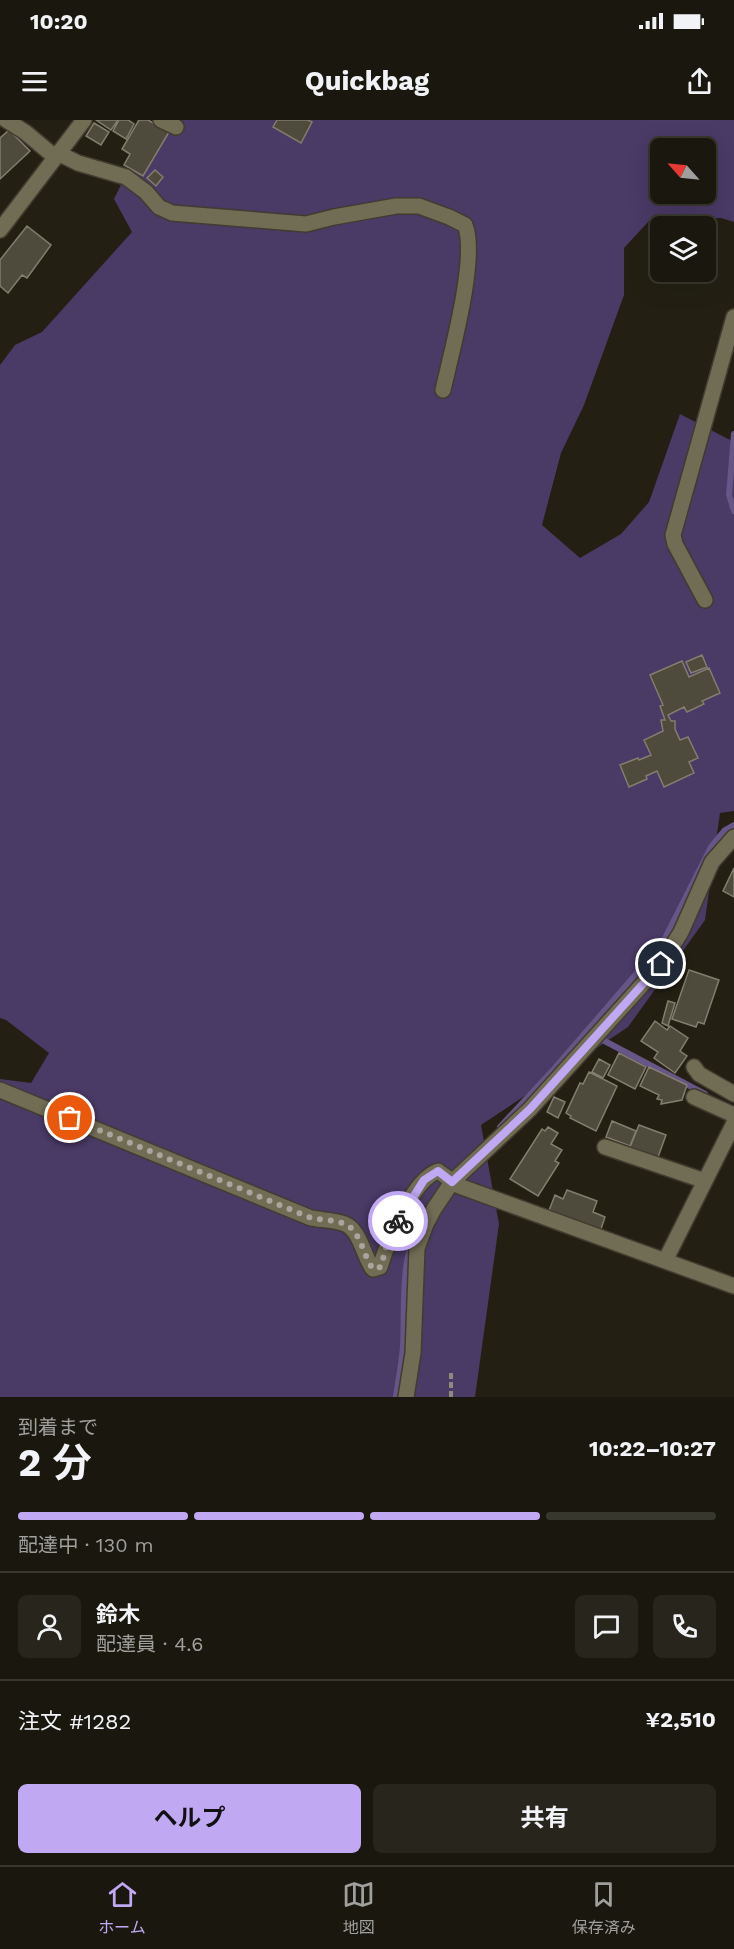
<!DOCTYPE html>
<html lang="ja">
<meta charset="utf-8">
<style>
:root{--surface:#1a180e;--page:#27251c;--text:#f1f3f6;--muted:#9fa09e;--line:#38372e;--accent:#c1a8f3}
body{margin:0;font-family:"Work Sans","Noto Sans JP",sans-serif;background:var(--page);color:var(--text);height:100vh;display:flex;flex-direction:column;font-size:22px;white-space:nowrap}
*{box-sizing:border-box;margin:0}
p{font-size:20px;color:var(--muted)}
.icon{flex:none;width:33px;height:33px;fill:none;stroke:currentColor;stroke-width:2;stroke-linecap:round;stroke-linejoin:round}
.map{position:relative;height:1277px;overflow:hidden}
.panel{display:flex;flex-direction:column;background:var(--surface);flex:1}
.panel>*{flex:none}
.needle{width:39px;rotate:297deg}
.controls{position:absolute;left:650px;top:18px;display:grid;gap:12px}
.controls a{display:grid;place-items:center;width:66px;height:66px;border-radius:9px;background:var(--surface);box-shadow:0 6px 24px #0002,0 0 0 2px var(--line);font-size:30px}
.pin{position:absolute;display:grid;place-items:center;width:51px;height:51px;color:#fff;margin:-26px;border:3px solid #fff;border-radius:50%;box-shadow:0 2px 6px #0007}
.courier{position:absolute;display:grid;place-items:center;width:60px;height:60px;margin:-30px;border:4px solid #c1a8f3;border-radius:50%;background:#fff;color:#222;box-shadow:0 2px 8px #0007}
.summary em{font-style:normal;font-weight:700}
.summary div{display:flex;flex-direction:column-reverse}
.summary{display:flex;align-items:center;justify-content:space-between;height:102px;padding:0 18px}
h1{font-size:39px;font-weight:700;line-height:45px}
.bar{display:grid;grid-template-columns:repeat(4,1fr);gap:9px 6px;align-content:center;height:72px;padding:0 18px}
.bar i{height:8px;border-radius:4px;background:var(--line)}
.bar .selected{background:var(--accent)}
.bar p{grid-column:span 4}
.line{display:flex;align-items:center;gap:15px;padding:0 18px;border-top:2px solid var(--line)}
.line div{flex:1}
.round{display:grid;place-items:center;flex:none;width:63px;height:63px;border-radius:9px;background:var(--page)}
.button{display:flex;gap:12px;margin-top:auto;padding:12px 18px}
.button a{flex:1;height:69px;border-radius:9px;background:var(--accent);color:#111;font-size:24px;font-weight:700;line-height:69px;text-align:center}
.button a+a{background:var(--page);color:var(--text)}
.status{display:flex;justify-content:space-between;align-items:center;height:42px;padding:0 30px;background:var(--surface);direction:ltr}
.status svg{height:16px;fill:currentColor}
header{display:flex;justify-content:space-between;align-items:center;height:78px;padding:0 18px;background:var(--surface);font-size:27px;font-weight:700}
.tab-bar{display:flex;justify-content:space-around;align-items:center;height:84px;border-top:2px solid var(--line);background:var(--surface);font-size:16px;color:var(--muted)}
.tab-bar a{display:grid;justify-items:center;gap:3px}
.tab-bar .selected{color:var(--accent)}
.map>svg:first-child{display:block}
.green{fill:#493a66;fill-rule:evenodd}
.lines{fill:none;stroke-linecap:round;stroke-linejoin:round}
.stream{stroke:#665587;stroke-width:6}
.building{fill:#4e4b3c;stroke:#817e6d;stroke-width:1.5}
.street-casing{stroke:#403d30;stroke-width:18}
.path{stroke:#8d8b80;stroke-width:4;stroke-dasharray:6 3;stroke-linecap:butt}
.street{stroke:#716c54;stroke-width:15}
.done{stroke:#a8a69c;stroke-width:6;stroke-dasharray:0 10.8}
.route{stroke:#c1a8f3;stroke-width:8}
</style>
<div class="status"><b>10:20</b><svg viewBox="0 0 49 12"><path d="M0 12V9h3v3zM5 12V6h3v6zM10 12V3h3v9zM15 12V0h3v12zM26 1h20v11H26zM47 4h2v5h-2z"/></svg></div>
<header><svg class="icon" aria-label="menu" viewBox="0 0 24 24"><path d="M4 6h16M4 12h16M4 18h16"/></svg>Quickbag<svg class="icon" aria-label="share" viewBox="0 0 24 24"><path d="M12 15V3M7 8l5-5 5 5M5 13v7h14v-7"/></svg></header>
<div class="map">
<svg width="734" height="1277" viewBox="0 0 734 1277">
<rect width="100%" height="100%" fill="#232013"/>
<path class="green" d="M153,0H276L274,7L290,0H734V102L721,98L649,101L624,128V175L584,285L561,333L542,405L580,438L621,414L649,382L680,294L734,322V691L720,693L705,800L628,907L481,1005L499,1104L475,1277H0V959L31,963L49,933L6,900L0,898V245L15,225L42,212L132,112L114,79ZM660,28H705V74H660Z"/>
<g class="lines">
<path class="stream" d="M734,314L729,375L734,391
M597,917L705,974
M500,1007L554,949L662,824L711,727L725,710L734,705
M396,1277C398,1260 402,1243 403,1226C405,1186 400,1143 418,1106"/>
</g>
<path class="building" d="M96,0H118L111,10Z
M119,0H128L134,4L126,19L113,11Z
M139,0H148L169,12L143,56L124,45L130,34L122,29Z
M277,0H308L312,2L301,23L273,7Z
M94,3L109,12L101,25L86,16Z
M9,10L30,31L0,59V18Z
M155,50L163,57L156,66L147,58Z
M27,106L51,125L27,158L22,155L8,173L0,166V140Z
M702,535L707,547L691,553L686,542Z
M682,541L689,557L709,548L720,573L702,581L704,584L687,592L684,587L668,595L671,601H675V609L680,620L688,617L698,638L689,642L694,653L664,667L657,651L646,656L647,659L629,667L620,645L638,638L639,640L651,635L644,620L663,611L661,600H665L660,586L663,585L650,555Z
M734,748V777L723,771Z
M689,850L719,860L704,904L698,902L696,907L672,899Z
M668,881L675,883L668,906L662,903Z
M655,901L667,910L670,906L688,918L680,931L687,936L675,953L654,938L658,932L641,921Z
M619,933L646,947L635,969L608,955Z
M599,939L610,945L603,958L592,952Z
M649,947L687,965L682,980L661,984L662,980L657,979L659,975L640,966Z
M589,952L617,966L596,1011L570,998L571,996L566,993L580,963L583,964Z
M554,977L565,982L558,998L547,992Z
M612,1001L636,1011L630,1026L606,1017Z
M639,1005L666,1015L658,1037L630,1027Z
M548,1007L558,1013L551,1024L562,1030L555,1041L559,1043L538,1076L510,1059L542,1009L545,1011Z
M567,1070L597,1081L593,1092L605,1097L600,1112L548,1093L555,1075L563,1079Z"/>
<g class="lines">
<g class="street-casing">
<path id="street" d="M6,0L25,12L55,37
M161,0L176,7
M58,33L78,43L126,57L146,72L159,87L172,93L306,104L334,97L396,86H419L449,97L465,105C478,137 451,234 443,270
M0,110L84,0
M705,480L675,424L673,415L734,197
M694,947L699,954L734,974
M0,970L311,1098C322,1100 335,1100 345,1104C361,1111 363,1136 373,1149L380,1147C388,1121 412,1060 438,1051L459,1066L734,1166
M694,977L734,995
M605,1027L705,1061
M665,1141L734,1003
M406,1277L413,1233L417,1128L426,1104L434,1089L452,1062L530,989L661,844L681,812L712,742L734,717"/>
</g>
<path class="path" d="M451,1277V1252"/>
<use href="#street" class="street"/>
</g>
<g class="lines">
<path class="done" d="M70,998L311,1098C322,1100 335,1100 345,1104C361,1111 363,1136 373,1149L381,1147L386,1127L398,1101"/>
<path class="route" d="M398,1101L424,1060L438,1051L452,1062L530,989L661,844"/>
</g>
</svg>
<div class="controls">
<a><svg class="needle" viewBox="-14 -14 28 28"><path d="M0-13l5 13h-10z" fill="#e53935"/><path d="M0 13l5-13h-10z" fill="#9fa09e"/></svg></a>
<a><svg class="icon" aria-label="layers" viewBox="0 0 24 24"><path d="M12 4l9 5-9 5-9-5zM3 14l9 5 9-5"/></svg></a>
</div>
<div class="pin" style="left:70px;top:998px;background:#ea580c"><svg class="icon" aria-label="bag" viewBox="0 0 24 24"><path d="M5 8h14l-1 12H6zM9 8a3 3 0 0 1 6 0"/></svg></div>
<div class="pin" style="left:661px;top:844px;background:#1f2937"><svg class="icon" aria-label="home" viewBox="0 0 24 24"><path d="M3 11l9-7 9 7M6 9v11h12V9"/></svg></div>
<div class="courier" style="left:398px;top:1101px"><svg class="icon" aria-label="bike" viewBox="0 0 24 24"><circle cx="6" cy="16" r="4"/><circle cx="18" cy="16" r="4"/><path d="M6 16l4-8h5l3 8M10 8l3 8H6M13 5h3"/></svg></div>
</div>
<section class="panel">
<div class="summary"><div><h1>2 分</h1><p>到着まで</p></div><em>10:22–10:27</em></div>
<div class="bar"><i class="selected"></i><i class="selected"></i><i class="selected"></i><i></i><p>配達中 · 130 m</p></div>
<div class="line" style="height:108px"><a class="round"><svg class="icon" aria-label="person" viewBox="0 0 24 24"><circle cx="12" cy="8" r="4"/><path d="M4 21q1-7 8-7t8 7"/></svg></a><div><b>鈴木</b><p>配達員 · 4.6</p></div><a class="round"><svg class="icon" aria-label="chat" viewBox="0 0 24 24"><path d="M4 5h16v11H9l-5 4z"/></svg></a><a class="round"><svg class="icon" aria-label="phone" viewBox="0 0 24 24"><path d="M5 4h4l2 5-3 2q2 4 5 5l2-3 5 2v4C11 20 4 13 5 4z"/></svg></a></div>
<div class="line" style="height:78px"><div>注文 #1282</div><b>¥2,510</b></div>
<div class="button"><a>ヘルプ</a><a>共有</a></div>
</section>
<nav class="tab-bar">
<a class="selected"><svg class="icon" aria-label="home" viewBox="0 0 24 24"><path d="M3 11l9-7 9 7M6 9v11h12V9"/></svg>ホーム</a>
<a><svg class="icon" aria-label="map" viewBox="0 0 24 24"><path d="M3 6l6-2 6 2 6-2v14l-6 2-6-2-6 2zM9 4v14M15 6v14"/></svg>地図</a>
<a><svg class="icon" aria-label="saved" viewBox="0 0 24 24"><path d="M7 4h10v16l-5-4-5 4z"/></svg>保存済み</a>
</nav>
